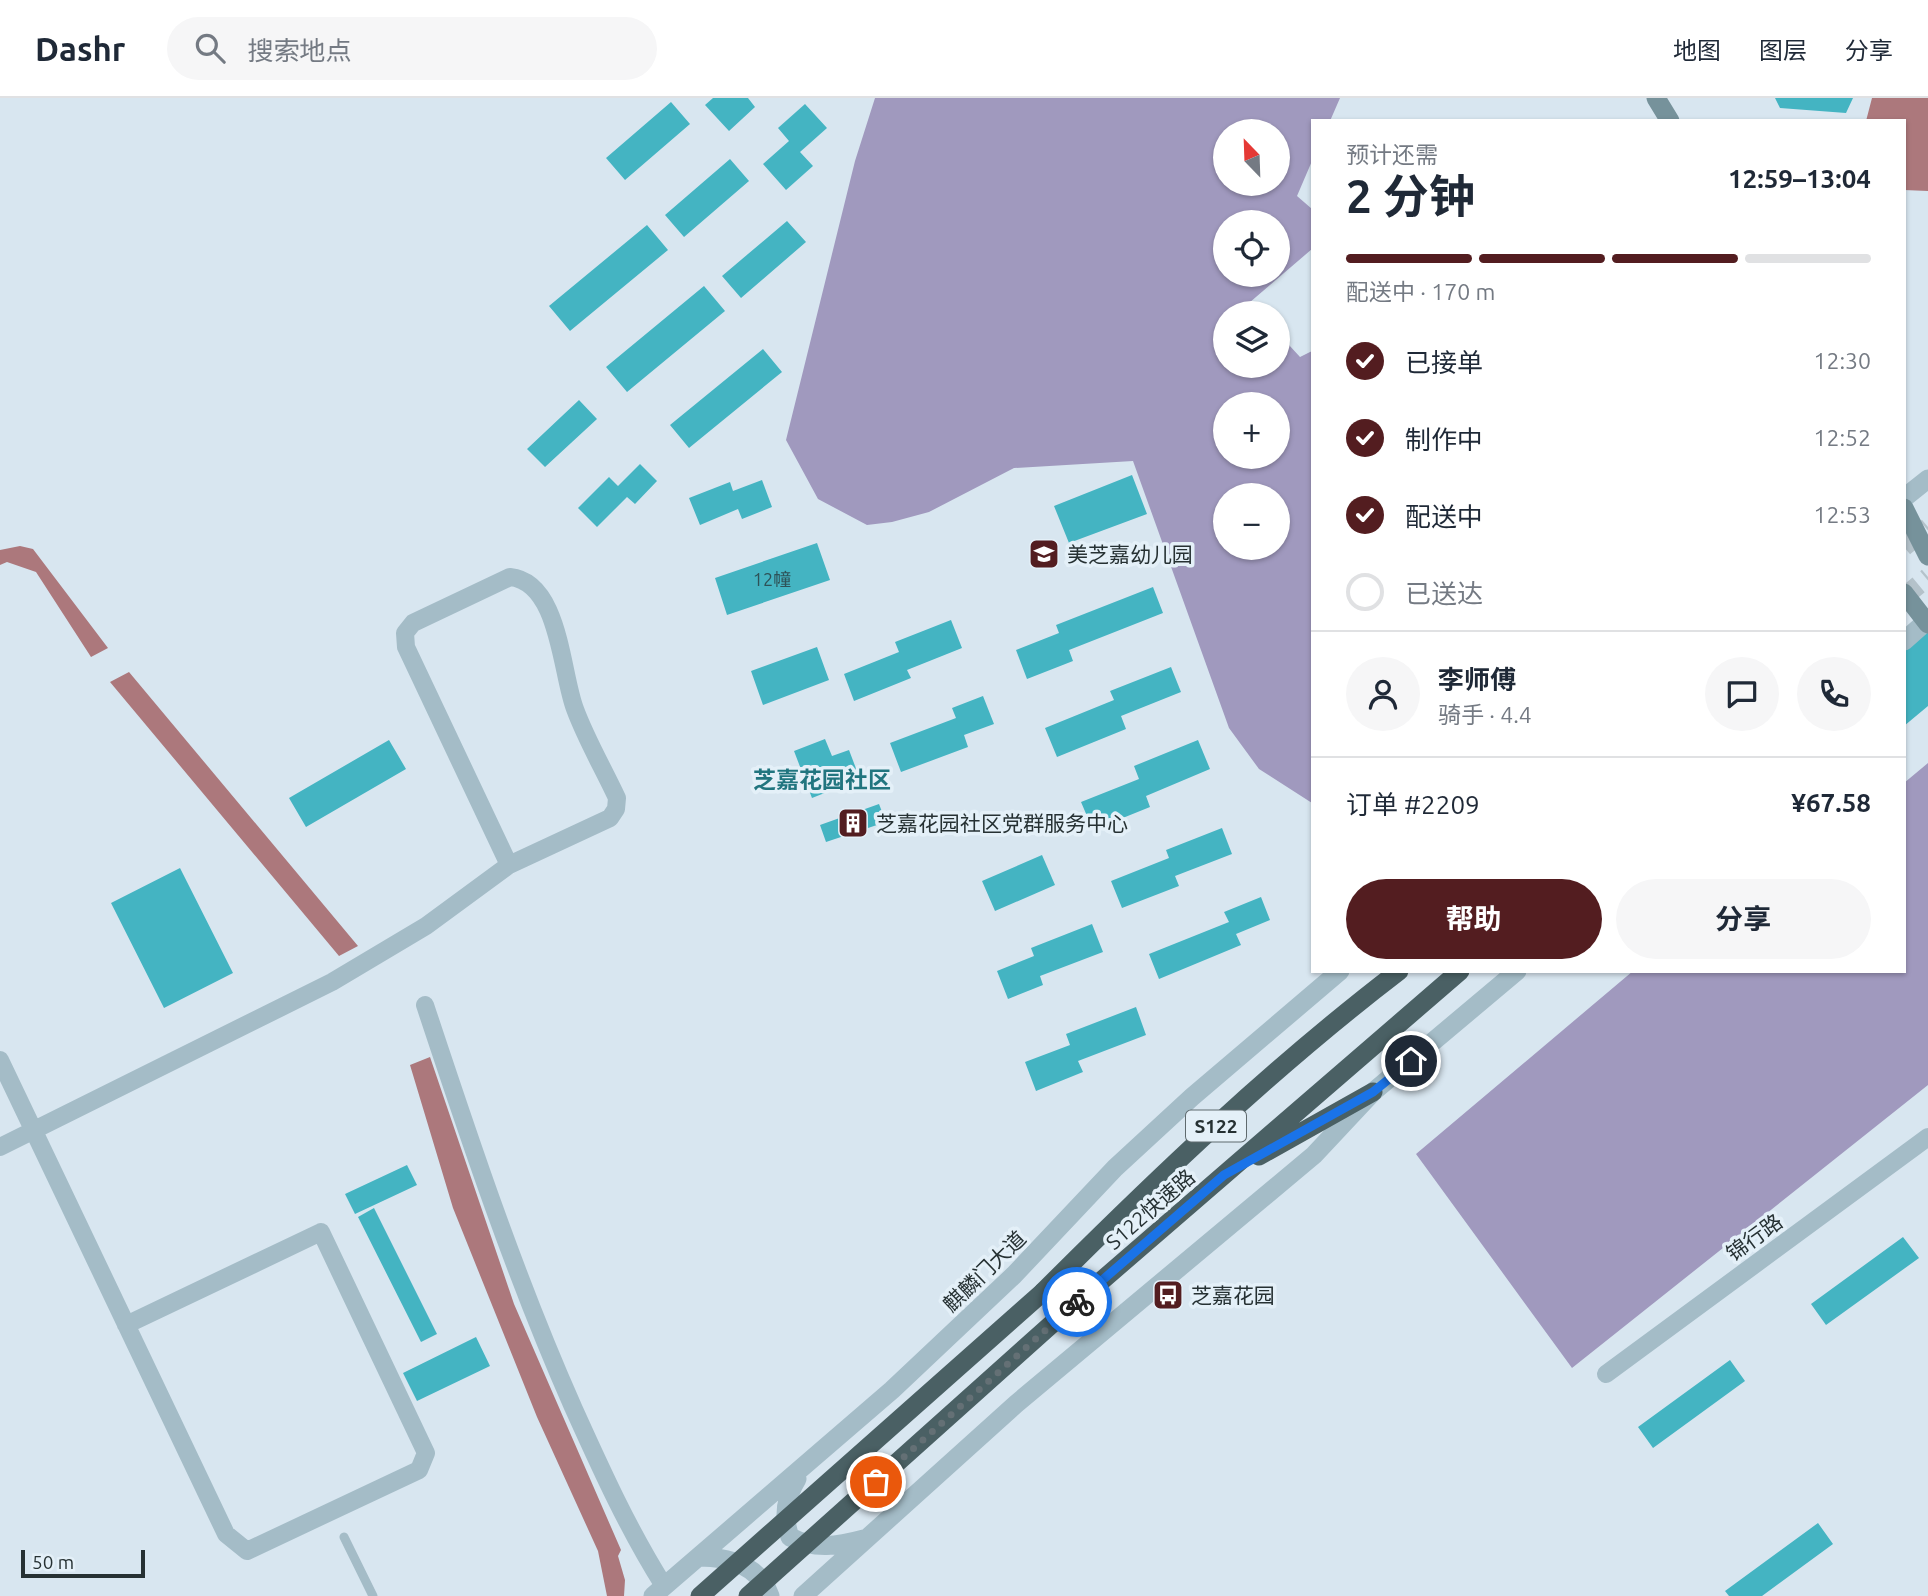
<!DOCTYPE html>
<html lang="zh">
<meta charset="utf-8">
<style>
:root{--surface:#fff;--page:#f6f6f7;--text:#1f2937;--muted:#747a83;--line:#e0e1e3;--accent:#531d20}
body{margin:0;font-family:Ubuntu,"Noto Sans SC",sans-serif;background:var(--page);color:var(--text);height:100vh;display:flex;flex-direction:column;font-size:26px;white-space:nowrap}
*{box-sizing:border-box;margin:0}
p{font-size:23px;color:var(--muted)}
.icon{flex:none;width:38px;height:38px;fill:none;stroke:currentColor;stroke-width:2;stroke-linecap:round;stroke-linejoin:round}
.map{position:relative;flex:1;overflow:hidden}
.panel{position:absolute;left:1311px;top:21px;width:595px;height:854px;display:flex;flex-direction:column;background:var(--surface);border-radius:0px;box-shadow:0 2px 5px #0004}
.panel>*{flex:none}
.needle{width:46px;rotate:337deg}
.buttons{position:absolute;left:1213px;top:21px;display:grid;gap:14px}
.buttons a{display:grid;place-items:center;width:77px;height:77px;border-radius:50%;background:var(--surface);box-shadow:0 2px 5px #0004;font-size:35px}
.scale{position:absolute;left:21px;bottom:18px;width:124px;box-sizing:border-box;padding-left:7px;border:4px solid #263133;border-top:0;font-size:19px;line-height:24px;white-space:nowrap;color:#263133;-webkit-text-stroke:5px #e4f0f8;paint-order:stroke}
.pin{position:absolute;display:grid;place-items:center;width:60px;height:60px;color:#fff;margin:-30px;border:4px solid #fff;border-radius:50%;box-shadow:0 2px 7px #0007}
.courier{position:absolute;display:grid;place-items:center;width:70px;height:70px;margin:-35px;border:5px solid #1a73e8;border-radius:50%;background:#fff;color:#222;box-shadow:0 2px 9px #0007}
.summary em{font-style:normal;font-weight:700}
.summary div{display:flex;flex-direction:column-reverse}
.summary{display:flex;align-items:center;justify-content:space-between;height:119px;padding:0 35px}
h1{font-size:46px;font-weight:700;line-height:52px}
.bar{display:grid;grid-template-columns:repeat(4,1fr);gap:10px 7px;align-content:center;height:84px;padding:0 35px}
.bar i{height:9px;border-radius:5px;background:var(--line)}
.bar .selected{background:var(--accent)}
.bar p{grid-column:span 4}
.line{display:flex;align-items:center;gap:18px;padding:0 35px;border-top:2px solid var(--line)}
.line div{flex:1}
.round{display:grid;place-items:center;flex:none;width:74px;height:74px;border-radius:37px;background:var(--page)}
ol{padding:0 35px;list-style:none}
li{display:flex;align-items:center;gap:21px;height:77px}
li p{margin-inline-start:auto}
li .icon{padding:7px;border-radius:50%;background:var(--accent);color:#fff;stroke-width:4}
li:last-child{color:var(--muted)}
li i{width:38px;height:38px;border:4px solid var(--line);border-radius:50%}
.primary-button{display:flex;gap:14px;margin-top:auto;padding:14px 35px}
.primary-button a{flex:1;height:80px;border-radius:42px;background:var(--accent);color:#fff;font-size:28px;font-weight:700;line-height:80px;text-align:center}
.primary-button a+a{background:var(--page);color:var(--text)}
header{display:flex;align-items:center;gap:42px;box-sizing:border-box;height:98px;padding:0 35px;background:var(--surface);border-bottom:2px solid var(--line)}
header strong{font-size:33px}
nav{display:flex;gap:38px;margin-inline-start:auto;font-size:24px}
.search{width:490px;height:63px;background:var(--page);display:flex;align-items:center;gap:18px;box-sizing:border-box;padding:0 24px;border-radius:38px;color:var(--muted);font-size:26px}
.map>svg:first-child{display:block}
.green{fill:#a099be;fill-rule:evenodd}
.water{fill:#ac787c}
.building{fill:#44b4c2}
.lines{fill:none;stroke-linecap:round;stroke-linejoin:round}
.trunk-tunnel{stroke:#b4c2ca;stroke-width:19;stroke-dasharray:19 10;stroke-linecap:butt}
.service{stroke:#a4bcc7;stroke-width:9}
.minor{stroke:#a4bcc7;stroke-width:18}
.tertiary{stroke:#a4bcc7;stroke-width:19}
.secondary{stroke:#76929b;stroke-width:19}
.trunk{stroke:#4a6064;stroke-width:19}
.trunk-bridge{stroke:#4a6064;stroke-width:19}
.done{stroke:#647075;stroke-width:7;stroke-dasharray:0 12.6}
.route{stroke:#1a73e8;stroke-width:9}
.labels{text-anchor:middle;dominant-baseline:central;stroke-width:7;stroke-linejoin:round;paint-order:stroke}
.number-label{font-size:18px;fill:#2e5257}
.shield{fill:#e4f0f8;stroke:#5f6a6e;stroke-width:2}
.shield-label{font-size:19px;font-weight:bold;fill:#263133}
.poi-label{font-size:21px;fill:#263133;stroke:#e4f0f8;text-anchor:start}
.street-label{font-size:21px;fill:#263133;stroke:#e4f0f8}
.neighbourhood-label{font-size:23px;font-weight:bold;fill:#21757f;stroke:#e4f0f8}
</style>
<header>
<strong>Dashr</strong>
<div class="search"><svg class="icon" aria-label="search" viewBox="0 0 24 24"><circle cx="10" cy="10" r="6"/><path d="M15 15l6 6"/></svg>搜索地点</div>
<nav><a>地图</a><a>图层</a><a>分享</a></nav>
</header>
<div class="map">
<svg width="1928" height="1498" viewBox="0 0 1928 1498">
<rect width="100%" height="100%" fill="#d8e6f0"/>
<path class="green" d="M875,0H1340L1330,23H1312V63L1297,98L1312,111V151L1249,205L1258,215H1225V268H1278V235L1300,259L1312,253V705L1259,671L1229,630L1133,363L1014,370L929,414L892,424L867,427L818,401L786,342L855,63ZM1225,33H1278V86H1225ZM1225,124H1278V177H1225ZM1225,306H1278V359H1225ZM1225,397H1278V450H1225Z
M1928,665V987L1572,1270L1416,1056L1633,873H1904V685Z"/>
<path class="water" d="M1872,0H1928V93L1904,92V23H1866Z
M20,448L33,451L108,550L91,559L36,474L7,464L0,467V452Z
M129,574L358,848L339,858L110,584Z
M430,959L514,1206L621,1452L618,1458L625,1482L624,1498H607L598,1453L537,1319L453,1110L410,967Z"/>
<path class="building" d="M713,0H748L755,9L729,33L705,7Z
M1775,0H1853L1846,15L1780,10Z
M671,4L690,26L625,82L606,60Z
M805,6L827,30L800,54L813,68L786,92L763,66L789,43L778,30Z
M730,61L749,83L684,139L665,117Z
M787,123L806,144L741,200L722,178Z
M647,127L668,152L570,233L549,208Z
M704,188L725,213L627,294L606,269Z
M763,251L782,274L689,350L670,327Z
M579,302L597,321L545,369L527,351Z
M640,366L657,383L635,406L627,399L597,429L578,410L609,379L618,388Z
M1132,377L1147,416L1069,445L1054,408Z
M762,382L772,409L742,421L738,411L700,427L689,400L730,384L733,393Z
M817,445L830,482L727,517L715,480Z
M1153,489L1163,515L1069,552L1073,563L1027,581L1016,552L1059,535L1056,527Z
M951,522L962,550L907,572L911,580L854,603L844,576L899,554L895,544Z
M1928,532V608L1904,628V552Z
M817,549L829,582L763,607L751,573Z
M1171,569L1181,594L1121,618L1126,631L1057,659L1045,630L1114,602L1110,593Z
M983,598L994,626L964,637L968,649L901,674L890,645L956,620L952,610Z
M825,641L832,658L849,652L860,681L812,700L794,653Z
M389,642L406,671L306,729L289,700Z
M1198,642L1210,671L1146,698L1150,709L1093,732L1081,704L1139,681L1134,668Z
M879,706L886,724L826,744L820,727Z
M1222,730L1232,756L1175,778L1179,788L1122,810L1111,783L1169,760L1166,752Z
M1042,757L1055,787L995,813L982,783Z
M180,770L233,875L164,910L111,805Z
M1261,799L1270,822L1236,836L1241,847L1159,881L1149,856L1229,824L1224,814Z
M1092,826L1103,854L1040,878L1043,887L1008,901L997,873L1034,858L1031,850Z
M1136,909L1146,937L1078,963L1083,974L1036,993L1025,964L1070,947L1066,936Z
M407,1067L417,1087L355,1116L345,1096Z
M374,1110L437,1236L421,1244L358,1119Z
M1903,1139L1919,1160L1826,1227L1811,1206Z
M476,1239L490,1268L417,1303L403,1275Z
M1730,1262L1745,1283L1653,1350L1638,1329Z
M1818,1425L1833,1446L1762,1498H1729L1725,1493Z"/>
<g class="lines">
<path class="trunk-tunnel" d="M1904,449L1928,429
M1904,499L1928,479"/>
<path class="service" d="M344,1439L373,1498"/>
<path class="minor" d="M425,907C470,1043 515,1178 573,1309C601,1371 628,1431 664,1488
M0,962L226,1436L247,1453L419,1372L426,1355L321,1134L126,1227
M0,1049L332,884L426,828L509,767L610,720L616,711L617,700C603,670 586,641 575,611C561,575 560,484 510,479L413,525L405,535L406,549L509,767
M1606,1276L1928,1039"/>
<path class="tertiary" d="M1904,400L1928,381
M1904,543L1928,522
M797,1381C786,1399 782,1417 790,1439C815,1452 838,1448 864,1441
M699,1459C729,1459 759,1467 770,1498
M653,1498L892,1292L1014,1177L1115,1070L1192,999L1340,873
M803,1498L1016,1306L1314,1057L1373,994L1517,873"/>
<path class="secondary" d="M1656,0L1670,23
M1904,410L1928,458
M1904,495L1928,526"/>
<path class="trunk" d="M1259,1058L1373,994
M1043,1194C1156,1081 1272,970 1399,873
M1063,1216L1460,873"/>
<path class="trunk-bridge" d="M700,1498L1043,1194
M748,1498L1063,1216"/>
</g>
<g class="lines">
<path class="done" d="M876,1384L1077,1204"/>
<path class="route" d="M1077,1204L1224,1077L1373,994L1411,963"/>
</g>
<defs>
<g id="school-square" transform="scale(1.575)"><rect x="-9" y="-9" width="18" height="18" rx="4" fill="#531d20" stroke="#e4f0f8"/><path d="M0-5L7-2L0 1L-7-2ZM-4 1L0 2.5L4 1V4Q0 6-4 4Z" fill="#fff"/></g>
<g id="building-square" transform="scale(1.575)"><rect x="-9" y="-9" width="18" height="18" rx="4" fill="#531d20" stroke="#e4f0f8"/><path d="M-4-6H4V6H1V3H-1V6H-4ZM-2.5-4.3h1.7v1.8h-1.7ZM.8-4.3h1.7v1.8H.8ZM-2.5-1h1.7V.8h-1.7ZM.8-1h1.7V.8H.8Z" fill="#fff"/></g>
<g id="bus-square" transform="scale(1.575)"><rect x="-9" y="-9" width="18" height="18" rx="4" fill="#531d20" stroke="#e4f0f8"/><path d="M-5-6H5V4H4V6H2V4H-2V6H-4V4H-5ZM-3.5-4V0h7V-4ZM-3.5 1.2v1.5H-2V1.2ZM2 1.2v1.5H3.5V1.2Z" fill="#fff"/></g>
</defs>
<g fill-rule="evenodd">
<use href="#school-square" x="1044" y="456"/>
<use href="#building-square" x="853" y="725"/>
<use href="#bus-square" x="1168" y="1197"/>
</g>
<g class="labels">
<g class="number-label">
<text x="772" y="481">12幢</text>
</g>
<rect class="shield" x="1186" y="1012.5" width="60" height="31" rx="5"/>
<g class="shield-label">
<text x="1216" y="1028">S122</text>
</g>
<g class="poi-label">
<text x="1067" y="456">美芝嘉幼儿园</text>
<text x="876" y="725">芝嘉花园社区党群服务中心</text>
<text x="1191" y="1197">芝嘉花园</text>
</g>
<g class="street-label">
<text transform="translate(1150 1111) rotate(-41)">S122快速路</text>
<text transform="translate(1754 1139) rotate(-36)">锦行路</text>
<text transform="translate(984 1173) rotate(-44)">麒麟门大道</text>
</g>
<g class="neighbourhood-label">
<text x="822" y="681">芝嘉花园社区</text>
</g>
</g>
</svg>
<div class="buttons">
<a><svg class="needle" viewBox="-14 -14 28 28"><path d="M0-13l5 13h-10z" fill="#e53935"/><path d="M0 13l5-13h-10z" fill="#747a83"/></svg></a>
<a><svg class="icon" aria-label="locate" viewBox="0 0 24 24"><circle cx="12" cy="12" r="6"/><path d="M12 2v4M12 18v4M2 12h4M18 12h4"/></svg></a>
<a><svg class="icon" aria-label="layers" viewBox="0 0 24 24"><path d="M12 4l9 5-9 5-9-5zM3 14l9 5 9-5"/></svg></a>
<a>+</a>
<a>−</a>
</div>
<div class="scale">50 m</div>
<div class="pin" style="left:876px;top:1384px;background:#ea580c"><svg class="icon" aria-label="bag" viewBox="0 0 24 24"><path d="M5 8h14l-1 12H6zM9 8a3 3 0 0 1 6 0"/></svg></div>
<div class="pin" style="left:1411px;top:963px;background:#1f2937"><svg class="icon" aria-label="home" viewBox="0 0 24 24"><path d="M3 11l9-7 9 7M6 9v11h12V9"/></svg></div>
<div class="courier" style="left:1077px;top:1204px"><svg class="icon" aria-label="bike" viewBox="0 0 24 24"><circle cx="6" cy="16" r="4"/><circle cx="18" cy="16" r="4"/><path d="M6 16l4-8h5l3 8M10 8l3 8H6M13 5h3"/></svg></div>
<section class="panel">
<div class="summary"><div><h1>2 分钟</h1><p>预计还需</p></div><em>12:59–13:04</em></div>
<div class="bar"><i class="selected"></i><i class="selected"></i><i class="selected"></i><i></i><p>配送中 · 170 m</p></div>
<ol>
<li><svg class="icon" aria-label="check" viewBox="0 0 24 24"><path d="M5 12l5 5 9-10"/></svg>已接单<p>12:30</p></li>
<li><svg class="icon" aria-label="check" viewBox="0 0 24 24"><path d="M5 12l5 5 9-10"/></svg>制作中<p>12:52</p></li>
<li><svg class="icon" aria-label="check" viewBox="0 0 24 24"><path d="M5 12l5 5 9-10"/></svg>配送中<p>12:53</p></li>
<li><i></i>已送达</li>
</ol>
<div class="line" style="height:126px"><a class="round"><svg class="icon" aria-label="person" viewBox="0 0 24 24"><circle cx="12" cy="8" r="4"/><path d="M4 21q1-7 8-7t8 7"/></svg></a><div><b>李师傅</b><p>骑手 · 4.4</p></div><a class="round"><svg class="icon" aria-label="chat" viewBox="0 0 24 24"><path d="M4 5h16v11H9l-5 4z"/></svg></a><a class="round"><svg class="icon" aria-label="phone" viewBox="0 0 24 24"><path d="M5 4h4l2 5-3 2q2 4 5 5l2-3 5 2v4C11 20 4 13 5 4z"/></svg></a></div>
<div class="line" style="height:91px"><div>订单 #2209</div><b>¥67.58</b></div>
<div class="primary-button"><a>帮助</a><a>分享</a></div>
</section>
</div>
